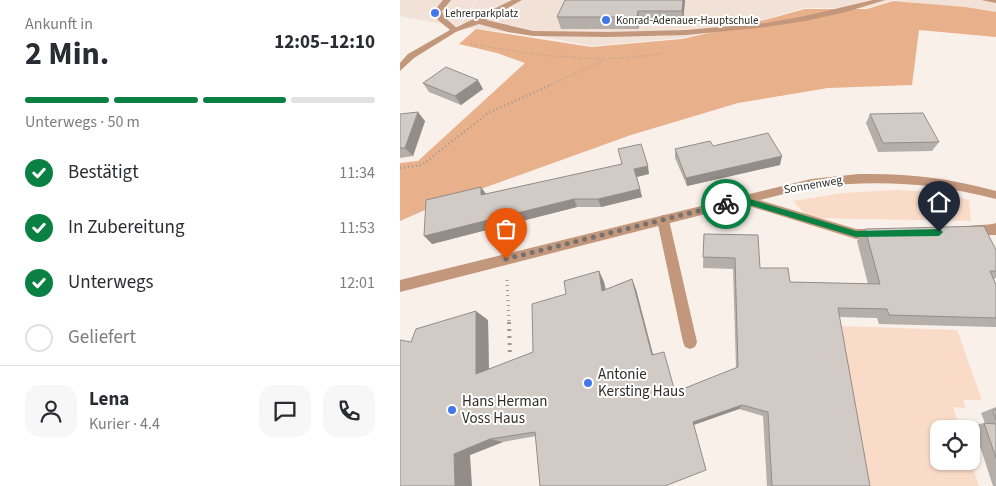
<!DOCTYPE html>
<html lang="de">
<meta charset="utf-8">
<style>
:root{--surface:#fff;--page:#f7f7f7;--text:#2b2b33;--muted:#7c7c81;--line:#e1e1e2;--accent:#0b8043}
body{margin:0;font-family:"Source Sans 3",sans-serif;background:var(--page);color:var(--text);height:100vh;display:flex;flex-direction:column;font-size:19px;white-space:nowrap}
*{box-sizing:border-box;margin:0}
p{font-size:16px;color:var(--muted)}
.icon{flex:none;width:28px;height:28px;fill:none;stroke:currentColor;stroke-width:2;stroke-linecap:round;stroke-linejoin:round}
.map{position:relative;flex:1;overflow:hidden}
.panel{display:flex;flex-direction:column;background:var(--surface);width:400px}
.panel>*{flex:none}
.controls{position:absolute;left:530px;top:420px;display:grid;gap:10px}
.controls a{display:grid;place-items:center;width:50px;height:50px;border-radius:10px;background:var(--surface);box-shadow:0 1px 4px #0004;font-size:25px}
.pin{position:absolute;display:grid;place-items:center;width:42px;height:42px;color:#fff;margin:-51px -21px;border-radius:50% 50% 50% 0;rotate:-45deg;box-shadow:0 0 5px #0007}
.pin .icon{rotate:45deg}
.courier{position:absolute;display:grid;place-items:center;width:50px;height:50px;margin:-25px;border:4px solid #0b8043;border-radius:50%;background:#fff;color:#222;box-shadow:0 1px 6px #0007}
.overview em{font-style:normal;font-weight:700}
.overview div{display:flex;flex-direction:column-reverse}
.overview{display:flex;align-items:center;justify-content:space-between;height:85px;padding:0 25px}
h1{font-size:32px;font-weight:700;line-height:38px}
.bar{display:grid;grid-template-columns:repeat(4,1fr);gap:8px 5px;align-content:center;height:60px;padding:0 25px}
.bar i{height:6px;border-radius:4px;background:var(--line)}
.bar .active{background:var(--accent)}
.bar p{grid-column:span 4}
.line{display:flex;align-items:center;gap:12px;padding:0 25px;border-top:1px solid var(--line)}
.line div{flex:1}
.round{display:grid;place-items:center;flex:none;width:52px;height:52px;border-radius:15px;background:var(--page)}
ol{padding:0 25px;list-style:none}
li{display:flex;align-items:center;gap:15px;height:55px}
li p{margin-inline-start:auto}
li .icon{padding:5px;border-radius:50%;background:var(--accent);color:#fff;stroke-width:4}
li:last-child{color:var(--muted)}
li i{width:28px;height:28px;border:2px solid var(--line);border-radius:50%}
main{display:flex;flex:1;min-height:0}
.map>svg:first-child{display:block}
.built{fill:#f1e1d7}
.green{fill:#fadbc8}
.forest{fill:#e9b08c}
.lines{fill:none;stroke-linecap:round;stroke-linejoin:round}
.path-far3{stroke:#9e9894;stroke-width:2;stroke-dasharray:0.5 2.5;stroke-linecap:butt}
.path-far2{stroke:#9e9894;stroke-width:2.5;stroke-dasharray:1 3;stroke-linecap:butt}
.path-far1{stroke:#9e9894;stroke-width:3;stroke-dasharray:1 4;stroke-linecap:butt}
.path{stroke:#9e9894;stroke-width:4;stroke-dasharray:2 5;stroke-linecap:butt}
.lane{fill:#c2977c;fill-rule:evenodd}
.street{fill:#c2977c;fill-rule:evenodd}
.wall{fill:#b5aea9}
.shaded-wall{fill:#938d89}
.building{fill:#d2cac4;stroke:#938d89}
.route{fill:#0b8043}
.done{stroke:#76716d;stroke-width:5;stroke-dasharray:0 9}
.poi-dot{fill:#4477e9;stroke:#fff;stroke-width:2}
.labels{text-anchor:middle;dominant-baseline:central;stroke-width:4;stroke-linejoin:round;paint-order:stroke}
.far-poi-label{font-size:11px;fill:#2f2c2a;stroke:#fff;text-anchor:start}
.street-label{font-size:12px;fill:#2f2c2a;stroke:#fff}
.near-poi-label{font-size:15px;fill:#2f2c2a;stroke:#fff;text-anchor:start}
</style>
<main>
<section class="panel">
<div class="overview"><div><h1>2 Min.</h1><p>Ankunft in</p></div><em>12:05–12:10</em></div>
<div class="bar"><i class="active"></i><i class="active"></i><i class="active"></i><i></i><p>Unterwegs · 50 m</p></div>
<ol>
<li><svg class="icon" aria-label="check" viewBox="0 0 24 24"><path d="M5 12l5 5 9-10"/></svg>Bestätigt<p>11:34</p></li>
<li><svg class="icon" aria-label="check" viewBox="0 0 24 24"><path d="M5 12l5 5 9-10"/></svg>In Zubereitung<p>11:53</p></li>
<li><svg class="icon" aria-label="check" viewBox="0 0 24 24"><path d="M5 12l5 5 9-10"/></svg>Unterwegs<p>12:01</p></li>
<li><i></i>Geliefert</li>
</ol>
<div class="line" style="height:90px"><a class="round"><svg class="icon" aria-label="person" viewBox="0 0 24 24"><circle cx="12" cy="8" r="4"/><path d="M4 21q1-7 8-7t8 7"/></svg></a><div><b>Lena</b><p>Kurier · 4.4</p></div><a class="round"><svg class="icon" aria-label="chat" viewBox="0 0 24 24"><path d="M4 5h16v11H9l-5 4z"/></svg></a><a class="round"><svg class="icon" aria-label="phone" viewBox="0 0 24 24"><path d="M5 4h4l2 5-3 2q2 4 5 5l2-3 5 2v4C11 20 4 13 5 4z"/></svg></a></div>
</section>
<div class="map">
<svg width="596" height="486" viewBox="0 0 596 486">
<rect width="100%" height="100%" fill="#f9f0ea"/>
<path class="built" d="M0,0H76L58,27L0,16Z
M77,0H596V12L492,0L467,8H404L356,22L282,38L191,46L133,35L59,27Z"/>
<path class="green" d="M495,190L538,192L569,200L571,221L413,218L402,211L393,201L442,193Z
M440,326L557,330L582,400H563L566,408L553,407L560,429H539V461H571L579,486H469Z"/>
<path class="forest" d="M493,1L565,7L596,12V37L519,30L512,85L428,88L338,103L231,135L34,206L0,221V163L18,161L125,63L97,53L59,44L76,29L191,47L282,39L357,22L405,9H467Z"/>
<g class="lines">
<path class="path-far3" d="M71,44C136,55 198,65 263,53
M148,86L203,61"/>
<path class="path-far2" d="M0,168L22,165L88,113L151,85"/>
<path class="path-far1" d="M107,280L109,323"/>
<path class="path" d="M109,322L110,357"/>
<path class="lane" d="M112,0H122L86,20L133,31L208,32L286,30L366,23L405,16L473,0H485L446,12L405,21L366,27L286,35L208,37L133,36L108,32L79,24L55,32L51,30Z
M581,0H596V3Z
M343,195L456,229H482L484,233L482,237L456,239L339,203L337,200L339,197Z
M263,215L267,217L269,220L297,342L295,347L290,349L285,347L283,342L257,220L259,217Z
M596,223V235H566L564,231L566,227C576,224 586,226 596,223Z"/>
<path class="street" d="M43,0H51L42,11L44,17L59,30L14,58L0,71V63L8,54L50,30L38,20L34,11Z
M459,174C506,173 550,178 596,191V199C532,182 477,180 411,187L0,292V280L411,179Z"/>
</g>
<path class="wall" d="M285,0L283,23H240L238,29H161L157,17Z
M23,83L83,89L61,105L29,92Z
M0,114L25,121L13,156L0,158Z
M470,114L539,142L532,151L478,152L466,123Z
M313,146L380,165L287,186L275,158V149Z
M222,164L249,174L237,177L242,197L201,207H177L32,244L86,194Z
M465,229L596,250V278L594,279L596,285V327H594L479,324L477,318L439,317L470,486H367L363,416L339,409L294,425L136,436L103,442L70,455L11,342L88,320L89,369L133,352L166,294L199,271L204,282L206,289L232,279L253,355L275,392L336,368L333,269L303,268L304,234L360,268L390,282L468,284L457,241Z
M596,407V486H593L573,425L585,423L581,413Z"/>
<path class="shaded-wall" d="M283,0H285L283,23L282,11Z
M238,11L240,23L238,29L237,17Z
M78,80L83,89L61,105L55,96Z
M18,112L25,121L13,156L5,148Z
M382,156L380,165L287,186L286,178Z
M248,166L249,174L236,177L234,169Z
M81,187L87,195H81Z
M240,189L242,197L201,207L198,199Z
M174,199L177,207L32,244L24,236Z
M199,271L204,282L207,300L202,291Z
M232,279L236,289L255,362L252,355Z
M76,311L88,320L89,380L76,374Z
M342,405L339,409L293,425V422Z
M90,439L103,442L70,455L72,486H55L54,454Z"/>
<path class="building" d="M165,0H283L282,11H238L237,17H157Z
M46,67L78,80L55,96L23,83Z
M18,112L5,148H0V114Z
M523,113L539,142L483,143L470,114Z
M368,133L382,156L286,178L275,149L310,141L313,146Z
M241,144L248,166L234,169L240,189L198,199H174L24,236L26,200L81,187V195L222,164L218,149Z
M584,226L596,250V271H590L596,285V318L489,315L487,309L438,308L470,486H372L368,412L342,405L293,422L306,470L265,486H140L135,432L90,439L54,454L55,486H0V340L11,342L16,329L76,311V374L133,352L132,304L166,294L164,281L199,271L202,291L232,279L252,355L264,352L275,392L338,367L335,258L303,257L304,234L358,235L360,268H388L390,282L480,284L465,229Z
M596,409V420L593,411Z
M584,423L596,424V458Z"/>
<path class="route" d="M343,197L456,231L539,229L543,232L539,236L456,237L343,203L326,207L322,204Z"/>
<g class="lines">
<path class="done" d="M106,259L326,204"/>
</g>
<g class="poi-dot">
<circle cx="35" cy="13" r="5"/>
<circle cx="206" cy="20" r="5"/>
<circle cx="188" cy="383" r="5"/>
<circle cx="52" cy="410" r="5"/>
</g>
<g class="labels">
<g class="far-poi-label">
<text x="45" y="13">Lehrerparkplatz</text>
<text x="216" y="20">Konrad-Adenauer-Hauptschule</text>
</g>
<g class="street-label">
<text transform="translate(413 185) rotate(-10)">Sonnenweg</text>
</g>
<g class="near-poi-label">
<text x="198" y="374">Antonie<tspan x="198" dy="17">Kersting Haus</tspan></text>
<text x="62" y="401">Hans Herman<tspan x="62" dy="17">Voss Haus</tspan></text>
</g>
</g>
</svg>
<div class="controls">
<a><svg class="icon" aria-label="locate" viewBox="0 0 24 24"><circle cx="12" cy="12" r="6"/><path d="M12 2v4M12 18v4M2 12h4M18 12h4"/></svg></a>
</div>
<div class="pin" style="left:106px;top:259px;background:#ea580c"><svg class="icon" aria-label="bag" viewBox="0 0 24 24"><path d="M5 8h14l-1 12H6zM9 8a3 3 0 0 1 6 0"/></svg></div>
<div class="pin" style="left:539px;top:232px;background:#1f2937"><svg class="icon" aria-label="home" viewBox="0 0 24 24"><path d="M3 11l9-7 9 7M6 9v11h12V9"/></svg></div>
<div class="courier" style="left:326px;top:204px"><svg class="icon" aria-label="bike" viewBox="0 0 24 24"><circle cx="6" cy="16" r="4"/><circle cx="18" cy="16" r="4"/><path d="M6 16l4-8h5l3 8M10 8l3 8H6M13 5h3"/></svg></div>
</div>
</main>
